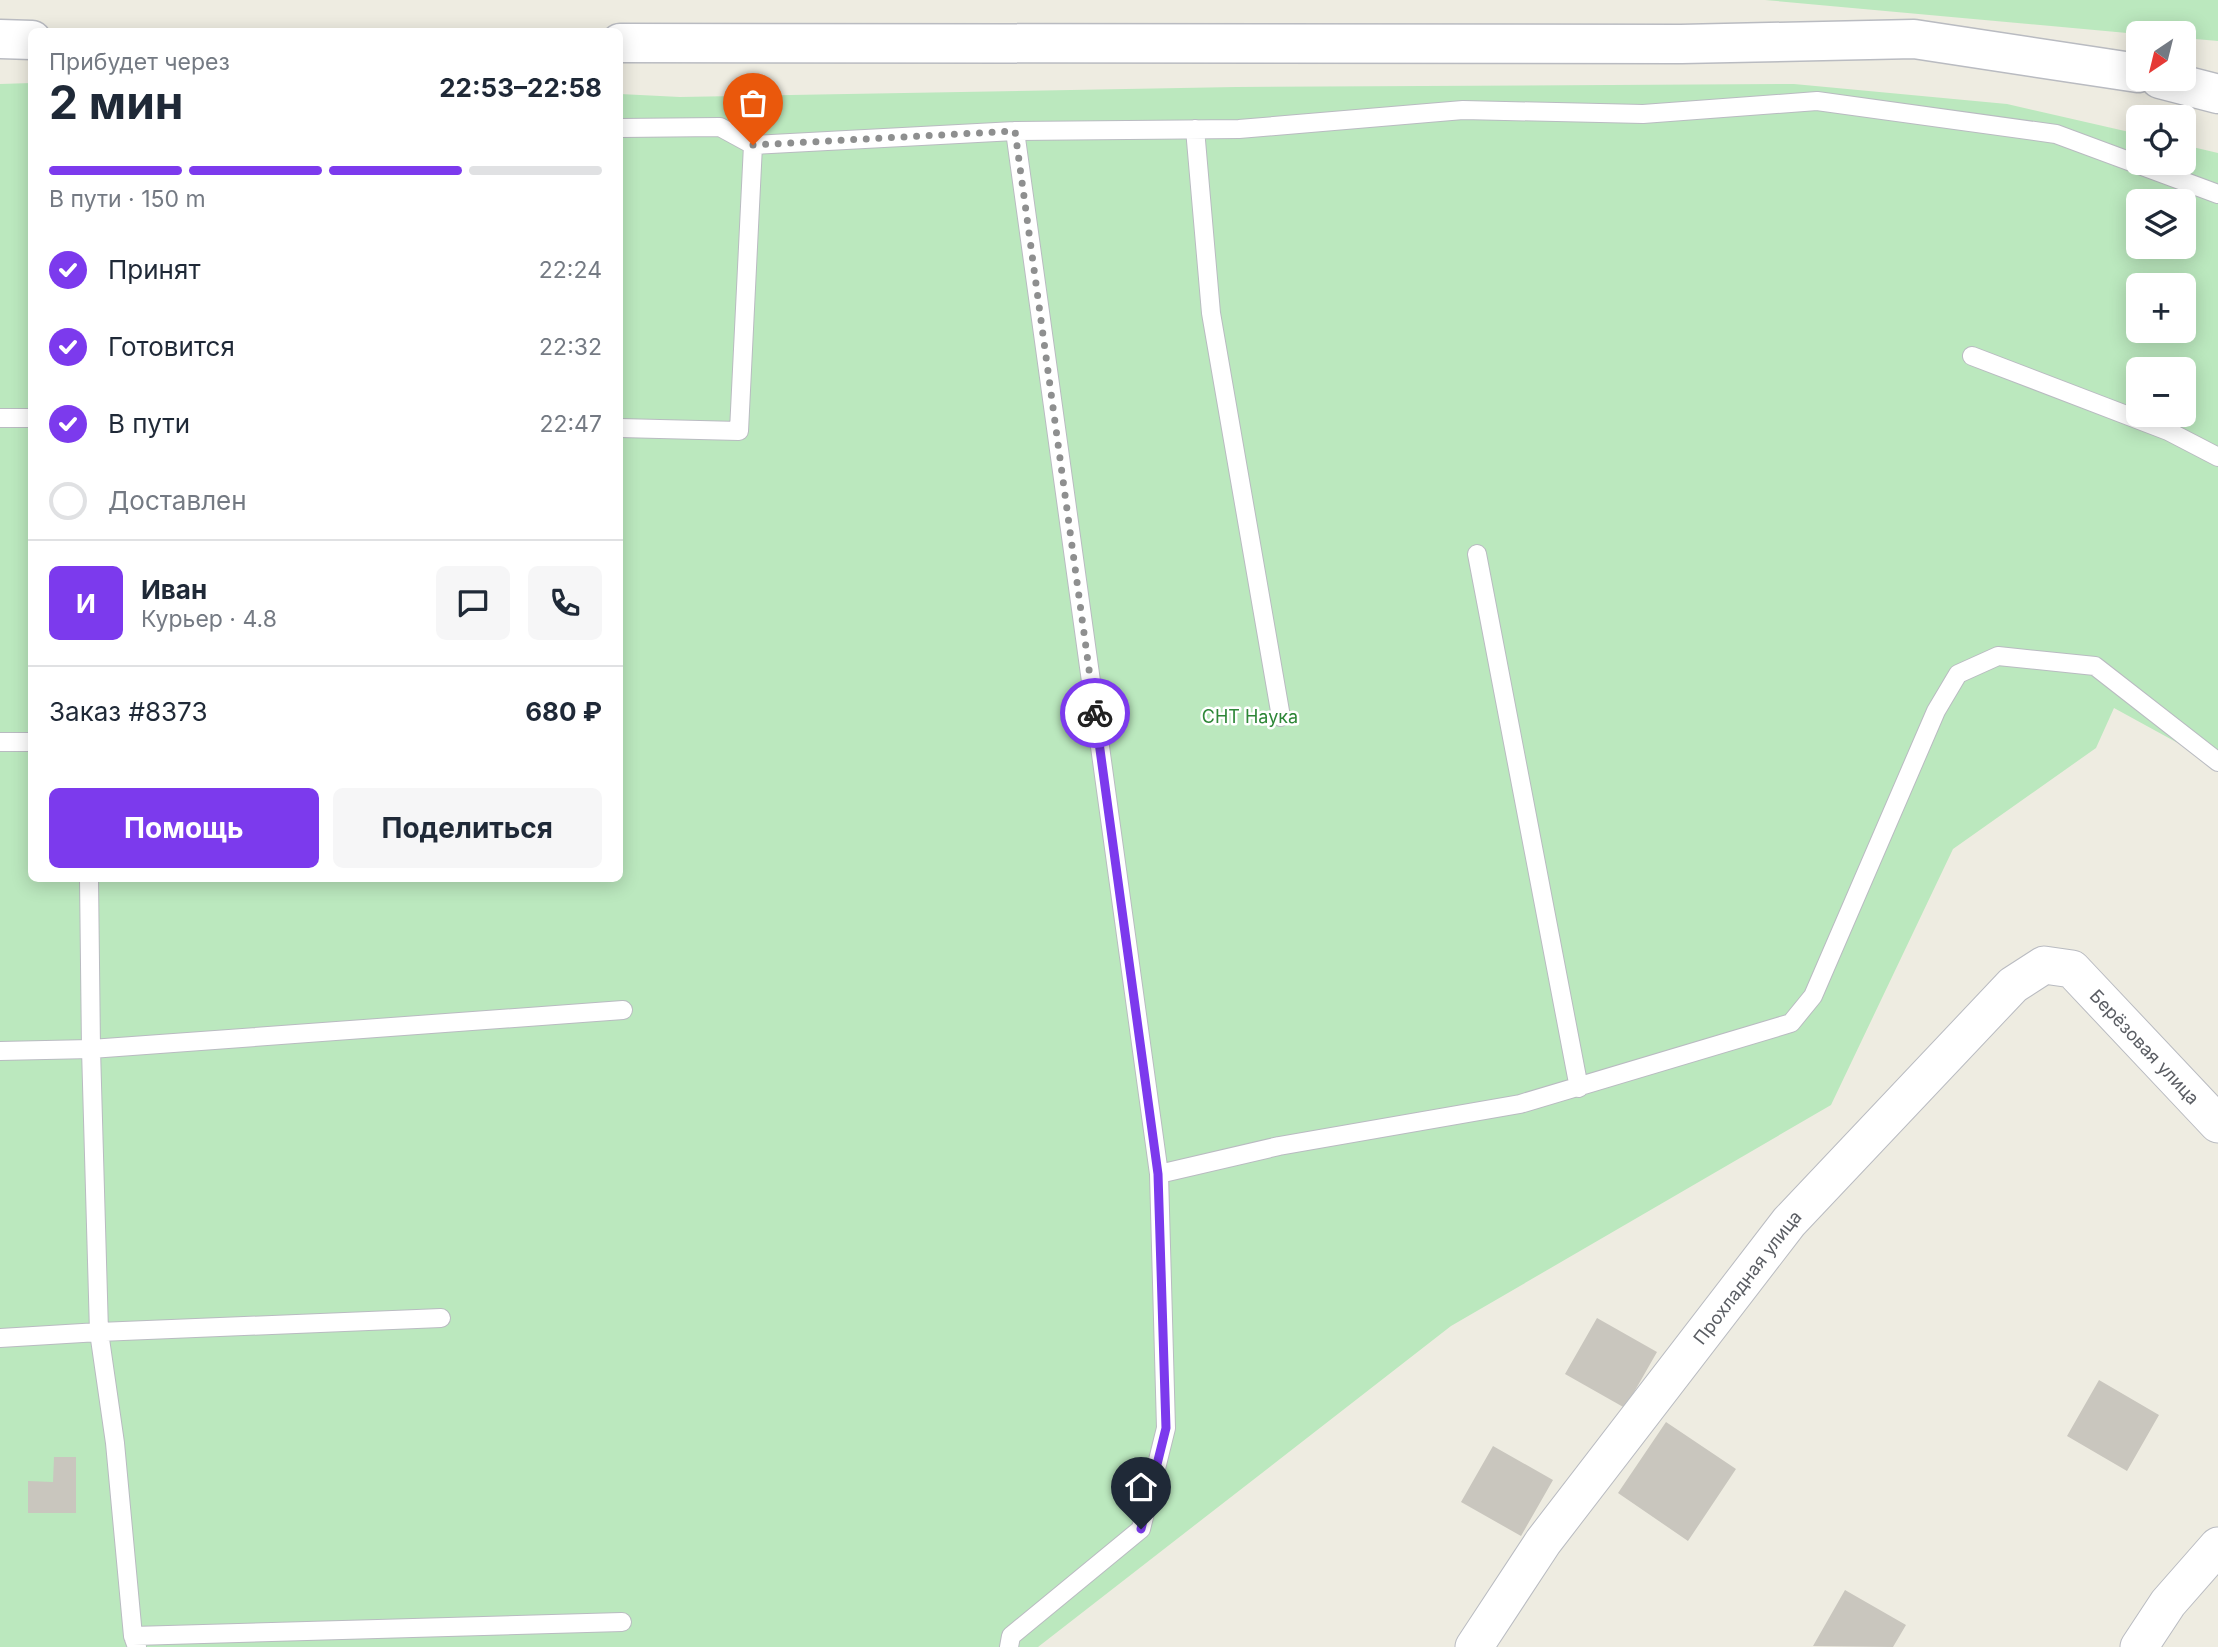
<!DOCTYPE html>
<html lang="ru">
<meta charset="utf-8">
<style>
:root{--surface:#fff;--page:#f6f6f7;--text:#1f2937;--muted:#747a83;--line:#e0e1e3;--accent:#7c3aed}
body{margin:0;font-family:Inter,sans-serif;background:var(--page);color:var(--text);height:100vh;display:flex;flex-direction:column;font-size:26px;white-space:nowrap}
*{box-sizing:border-box;margin:0}
p{font-size:23px;color:var(--muted)}
.icon{flex:none;width:38px;height:38px;fill:none;stroke:currentColor;stroke-width:2;stroke-linecap:round;stroke-linejoin:round}
.map{position:relative;flex:1;overflow:hidden}
.panel{position:absolute;left:28px;top:28px;width:595px;height:854px;display:flex;flex-direction:column;background:var(--surface);border-radius:10px;box-shadow:0 4px 18px #0003}
.panel>*{flex:none}
.needle{width:46px;rotate:215deg}
.fabs{position:absolute;left:2126px;top:21px;display:grid;gap:14px}
.fabs a{display:grid;place-items:center;width:70px;height:70px;border-radius:10px;background:var(--surface);box-shadow:0 4px 18px #0003;font-size:35px}
.pin{position:absolute;display:grid;place-items:center;width:60px;height:60px;color:#fff;margin:-72px -30px;border-radius:50% 50% 50% 0;rotate:-45deg;box-shadow:0 0 7px #0007}
.pin .icon{rotate:45deg}
.courier{position:absolute;display:grid;place-items:center;width:70px;height:70px;margin:-35px;border:5px solid #7c3aed;border-radius:50%;background:#fff;color:#222;box-shadow:0 2px 9px #0007}
.headline em{font-style:normal;font-weight:700}
.headline div{display:flex;flex-direction:column-reverse}
.headline{display:flex;align-items:center;justify-content:space-between;height:119px;padding:0 21px}
h1{font-size:46px;font-weight:700;line-height:52px}
.bar{display:grid;grid-template-columns:repeat(4,1fr);gap:10px 7px;align-content:center;height:84px;padding:0 21px}
.bar i{height:9px;border-radius:5px;background:var(--line)}
.bar .selected{background:var(--accent)}
.bar p{grid-column:span 4}
.line{display:flex;align-items:center;gap:18px;padding:0 21px;border-top:2px solid var(--line)}
.line div{flex:1}
.round{display:grid;place-items:center;flex:none;width:74px;height:74px;border-radius:10px;background:var(--page)}
ol{padding:0 21px;list-style:none}
li{display:flex;align-items:center;gap:21px;height:77px}
li p{margin-inline-start:auto}
li .icon{padding:7px;border-radius:50%;background:var(--accent);color:#fff;stroke-width:4}
li:last-child{color:var(--muted)}
li i{width:38px;height:38px;border:4px solid var(--line);border-radius:50%}
.button{display:flex;gap:14px;margin-top:auto;padding:14px 21px}
.button a{flex:1;height:80px;border-radius:10px;background:var(--accent);color:#fff;font-size:28px;font-weight:700;line-height:80px;text-align:center}
.button a+a{background:var(--page);color:var(--text)}
.map>svg:first-child{display:block}
.green{fill:#bbe8be;fill-rule:evenodd}
.building{fill:#c9c6be}
.lines{fill:none;stroke-linecap:round;stroke-linejoin:round}
.service-casing{stroke:#b9bbc1;stroke-width:20}
.minor-casing{stroke:#b9bbc1;stroke-width:39}
.tertiary-casing{stroke:#b9bbc1;stroke-width:41}
.service{stroke:#fff;stroke-width:18}
.minor{stroke:#fff;stroke-width:37}
.tertiary{stroke:#fff;stroke-width:38}
.done{stroke:#8e8f8f;stroke-width:7;stroke-dasharray:0 12.6}
.route{stroke:#7c3aed;stroke-width:9}
.labels{text-anchor:middle;dominant-baseline:central;stroke-width:5;stroke-linejoin:round;paint-order:stroke}
.park-label{font-size:18px;fill:#2e8738;stroke:#fff}
.street-label{font-size:18px;fill:#5a5d63;stroke:#fff}
</style>
<div class="map">
<svg width="2218" height="1647" viewBox="0 0 2218 1647">
<rect width="100%" height="100%" fill="#eeece1"/>
<path class="green" d="M1765,0H2218V41L2184,38V33L2138,34Z
M32,83V878H620V94L680,97L1236,87L1794,84L2007,104L2138,134V163H2184V145L2218,153V765L2114,708L2096,748L1953,849L1831,1105L1451,1326L1038,1647H0V84ZM2138,201H2184V247H2138ZM2138,285H2184V331H2138ZM2138,369H2184V415H2138Z"/>
<path class="building" d="M1597,1318L1657,1352L1625,1408L1565,1374Z
M2099,1380L2159,1415L2127,1471L2067,1436Z
M1666,1422L1736,1469L1688,1541L1618,1493Z
M1493,1446L1553,1480L1521,1536L1461,1502Z
M54,1457H76V1513H28V1481L53,1482Z
M1845,1590L1906,1625L1893,1647L1813,1646Z"/>
<g class="lines">
<g class="service-casing">
<path id="service" d="M620,128L720,127L753,145
M1195,129L1211,313L1281,717
M1972,356L2168,431L2218,457
M0,418H32
M620,428L739,431L753,145L1015,131L1239,129L1463,110L1643,114L1817,101L2056,134L2218,194
M1477,554L1579,1088
M0,742H32
M89,878L91,1049L99,1332L115,1443L133,1636L137,1647
M0,1051L91,1049L623,1010
M1159,1174L1279,1146L1520,1104L1791,1023L1813,996L1936,711L1958,674L1998,656L2095,666L2218,762
M0,1338L99,1332L441,1318
M133,1636L622,1622
M1009,1647L1011,1636L1141,1529L1166,1428L1159,1174L1015,131"/>
</g>
<g class="minor-casing">
<g id="minor">
<path id="s1" d="M1474,1647L1543,1542L1789,1222L2013,985L2044,965L2072,969L2218,1124"/>
<path d="M2139,1647L2168,1603L2218,1546"/>
</g>
</g>
<g class="tertiary-casing">
<path id="tertiary" d="M0,39L32,40
M620,43L1681,44L1914,39L2138,73
M2160,79L2218,94"/>
</g>
<use href="#service" class="service"/>
<use href="#minor" class="minor"/>
<use href="#tertiary" class="tertiary"/>
</g>
<g class="lines">
<path class="done" d="M753,145L1015,131L1095,713"/>
<path class="route" d="M1095,713L1158,1174L1166,1428L1141,1529"/>
</g>
<g class="labels">
<g class="park-label">
<text x="1250" y="716">СНТ Наука</text>
</g>
<g class="street-label">
<text stroke="none"><textPath href="#s1" startOffset="1027">Берёзовая улица</textPath></text>
<text stroke="none"><textPath href="#s1" startOffset="460">Прохладная улица</textPath></text>
</g>
</g>
</svg>
<div class="fabs">
<a><svg class="needle" viewBox="-14 -14 28 28"><path d="M0-13l5 13h-10z" fill="#e53935"/><path d="M0 13l5-13h-10z" fill="#747a83"/></svg></a>
<a><svg class="icon" aria-label="locate" viewBox="0 0 24 24"><circle cx="12" cy="12" r="6"/><path d="M12 2v4M12 18v4M2 12h4M18 12h4"/></svg></a>
<a><svg class="icon" aria-label="layers" viewBox="0 0 24 24"><path d="M12 4l9 5-9 5-9-5zM3 14l9 5 9-5"/></svg></a>
<a>+</a>
<a>−</a>
</div>
<div class="pin" style="left:753px;top:145px;background:#ea580c"><svg class="icon" aria-label="bag" viewBox="0 0 24 24"><path d="M5 8h14l-1 12H6zM9 8a3 3 0 0 1 6 0"/></svg></div>
<div class="pin" style="left:1141px;top:1529px;background:#1f2937"><svg class="icon" aria-label="home" viewBox="0 0 24 24"><path d="M3 11l9-7 9 7M6 9v11h12V9"/></svg></div>
<div class="courier" style="left:1095px;top:713px"><svg class="icon" aria-label="bike" viewBox="0 0 24 24"><circle cx="6" cy="16" r="4"/><circle cx="18" cy="16" r="4"/><path d="M6 16l4-8h5l3 8M10 8l3 8H6M13 5h3"/></svg></div>
<section class="panel">
<div class="headline"><div><h1>2 мин</h1><p>Прибудет через</p></div><em>22:53–22:58</em></div>
<div class="bar"><i class="selected"></i><i class="selected"></i><i class="selected"></i><i></i><p>В пути · 150 m</p></div>
<ol>
<li><svg class="icon" aria-label="check" viewBox="0 0 24 24"><path d="M5 12l5 5 9-10"/></svg>Принят<p>22:24</p></li>
<li><svg class="icon" aria-label="check" viewBox="0 0 24 24"><path d="M5 12l5 5 9-10"/></svg>Готовится<p>22:32</p></li>
<li><svg class="icon" aria-label="check" viewBox="0 0 24 24"><path d="M5 12l5 5 9-10"/></svg>В пути<p>22:47</p></li>
<li><i></i>Доставлен</li>
</ol>
<div class="line" style="height:126px"><b class="round" style="background:var(--accent);color:#fff">И</b><div><b>Иван</b><p>Курьер · 4.8</p></div><a class="round"><svg class="icon" aria-label="chat" viewBox="0 0 24 24"><path d="M4 5h16v11H9l-5 4z"/></svg></a><a class="round"><svg class="icon" aria-label="phone" viewBox="0 0 24 24"><path d="M5 4h4l2 5-3 2q2 4 5 5l2-3 5 2v4C11 20 4 13 5 4z"/></svg></a></div>
<div class="line" style="height:91px"><div>Заказ #8373</div><b>680 ₽</b></div>
<div class="button"><a>Помощь</a><a>Поделиться</a></div>
</section>
</div>
